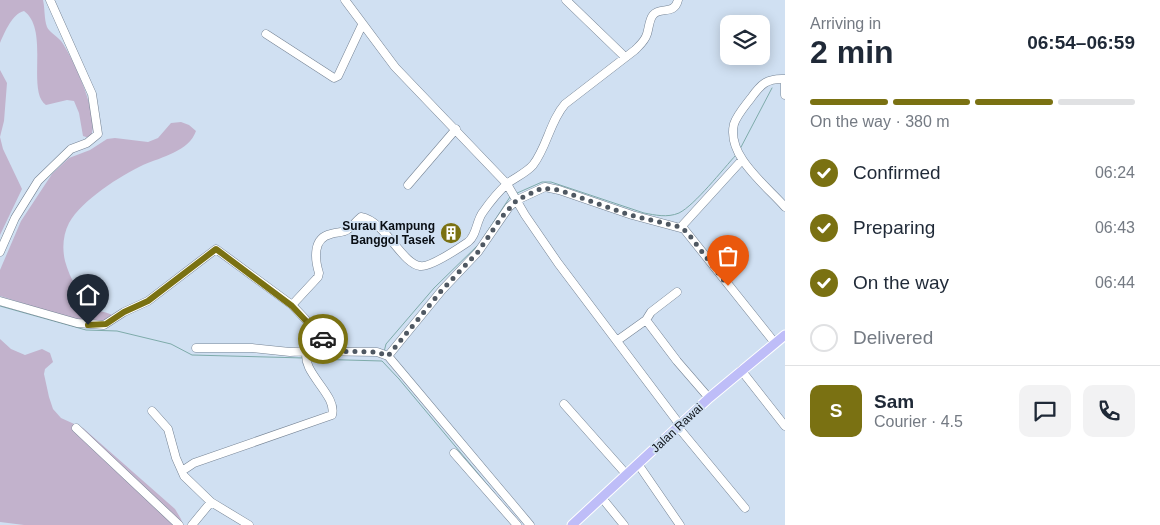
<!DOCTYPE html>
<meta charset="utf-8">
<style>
:root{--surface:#fff;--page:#f2f2f3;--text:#1f2937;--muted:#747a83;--line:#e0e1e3;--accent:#7a7112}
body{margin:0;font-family:Arial,sans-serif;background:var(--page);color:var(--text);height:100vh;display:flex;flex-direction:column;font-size:19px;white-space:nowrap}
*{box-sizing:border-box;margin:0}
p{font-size:16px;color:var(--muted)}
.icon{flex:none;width:28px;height:28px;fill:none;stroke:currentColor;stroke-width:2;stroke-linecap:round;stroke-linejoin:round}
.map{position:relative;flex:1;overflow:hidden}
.side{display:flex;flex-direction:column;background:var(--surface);width:375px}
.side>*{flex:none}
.tools{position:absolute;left:720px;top:15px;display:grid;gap:10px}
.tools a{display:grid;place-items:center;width:50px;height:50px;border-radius:10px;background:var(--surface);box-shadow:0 2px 12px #0003;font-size:25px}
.pin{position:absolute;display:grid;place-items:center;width:42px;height:42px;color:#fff;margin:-51px -21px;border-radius:50% 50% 50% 0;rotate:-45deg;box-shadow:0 0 5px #0007}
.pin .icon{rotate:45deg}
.courier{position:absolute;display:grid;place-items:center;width:50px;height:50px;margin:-25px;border:4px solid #7a7112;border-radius:50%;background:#fff;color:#222;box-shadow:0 1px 6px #0007}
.summary em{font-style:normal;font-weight:700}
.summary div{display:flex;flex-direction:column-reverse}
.summary{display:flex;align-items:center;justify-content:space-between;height:85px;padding:0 25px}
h1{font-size:32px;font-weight:700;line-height:38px}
.bar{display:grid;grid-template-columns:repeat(4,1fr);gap:8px 5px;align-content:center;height:60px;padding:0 25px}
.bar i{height:6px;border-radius:4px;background:var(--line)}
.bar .current{background:var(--accent)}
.bar p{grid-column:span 4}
.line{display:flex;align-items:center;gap:12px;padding:0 25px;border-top:1px solid var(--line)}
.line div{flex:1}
.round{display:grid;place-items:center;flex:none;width:52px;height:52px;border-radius:10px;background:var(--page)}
ol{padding:0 25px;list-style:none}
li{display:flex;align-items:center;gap:15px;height:55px}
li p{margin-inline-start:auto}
li .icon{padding:5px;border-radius:50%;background:var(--accent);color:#fff;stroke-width:4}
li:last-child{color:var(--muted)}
li i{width:28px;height:28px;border:2px solid var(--line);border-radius:50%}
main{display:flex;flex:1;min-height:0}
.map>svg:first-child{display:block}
.green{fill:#c2b2cc}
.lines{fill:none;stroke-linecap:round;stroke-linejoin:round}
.stream{stroke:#7eabaa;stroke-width:1}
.minor-casing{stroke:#758394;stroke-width:9}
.major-casing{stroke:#fff;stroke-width:11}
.minor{stroke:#fff;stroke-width:8}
.major{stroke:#bebdf8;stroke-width:9}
.done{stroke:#4f5862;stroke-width:5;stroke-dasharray:0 9}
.route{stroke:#7a7112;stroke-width:6}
.labels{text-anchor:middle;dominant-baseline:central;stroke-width:4;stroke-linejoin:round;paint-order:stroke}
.poi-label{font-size:12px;font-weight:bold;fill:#090e14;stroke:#d0e0f2;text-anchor:end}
.street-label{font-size:12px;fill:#090e14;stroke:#d0e0f2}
</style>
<main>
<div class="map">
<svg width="785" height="525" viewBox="0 0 785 525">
<rect width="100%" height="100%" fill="#d0e0f2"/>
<path class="green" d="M0,0H43C45,8 44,19 47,27C49,32 57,36 61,41C72,55 104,124 89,138L83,136L79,113L74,101L67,100L46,105C26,92 50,30 24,11C12,14 5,32 0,43Z
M0,70L7,83L4,121L0,137L3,149L22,189L0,235Z
M181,122L189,125L196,131C189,151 162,157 143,165C120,176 82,200 69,223C63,235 62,248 65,261C70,279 80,297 95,309C100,312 107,312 112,315L107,322L79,321L0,296V270L21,221L52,174L69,158L90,150L107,139L115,138L148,142L158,138L171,123Z
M0,339L11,349L25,355L42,349L50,353L53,362L45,369L44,374L49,397L53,409L61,418L83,428L175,509L181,519L183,525H24L0,522Z"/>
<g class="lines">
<path class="stream" d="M740,149L772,88
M515,194L542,182H551L644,213C655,215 667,218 679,213C695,205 723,169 736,155
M483,238L510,197
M0,306L86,330L117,331L171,344L192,355L304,358
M384,352L386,344L434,288L478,245
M311,359L382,361L399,379L511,513"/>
<g class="minor-casing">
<path id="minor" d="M345,0L395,67L507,184L525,215L558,263L680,425
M566,0L625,57
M266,34L334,78L338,76L362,25
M785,79C767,78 761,84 751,98C745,106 737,115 734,124C726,156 767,186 785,207
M785,79V95
M408,185L456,129
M681,227L742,160
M0,252L15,218L38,181L71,149L87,143L98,134L92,94L50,0
M677,292L651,312L646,320L677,361L709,398
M0,301L77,323L104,325L124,312L148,301L216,249L292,305
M618,340L646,320
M196,348H252L290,352L307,351
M322,351L323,338L292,305L318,277L319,273C315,260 312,238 331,234C337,232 342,233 347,230C352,227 356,221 361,217C385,221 402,264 420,266C430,268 459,248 468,242C477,235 476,221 483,212C490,202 499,191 508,183C516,177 526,173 533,165C547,147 550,121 565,104L635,50C640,45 645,41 647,34C649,28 649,20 653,15C660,6 674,16 678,0
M388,356L442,290L478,252L509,207L517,200L545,187L559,190L632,215L684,229L775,343
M741,370L785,426
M564,404L627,475
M152,411L168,429L176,458L184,476L211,502L249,525
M678,427L745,508
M76,428L179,525
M454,453L517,525
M638,464L680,525
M182,471L194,463L332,415C338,395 300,372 307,351L377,352L388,356L530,525
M602,498L624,525
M192,525L211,502"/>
</g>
<g class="major-casing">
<path id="major" d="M572,525L709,398L785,335"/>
</g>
<use href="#minor" class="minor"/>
<use href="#major" class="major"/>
</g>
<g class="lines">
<path class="done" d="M323,339L322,351L377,352L388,356L442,290L478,252L501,218L517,200L542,188L559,190L630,215L680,227L687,232L728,286"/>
<path class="route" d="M88,325L106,324L124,312L148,301L216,249L292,306L323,339"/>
</g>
<defs>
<g id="building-disc" transform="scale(1.125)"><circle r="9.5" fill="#7a7112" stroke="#d0e0f2"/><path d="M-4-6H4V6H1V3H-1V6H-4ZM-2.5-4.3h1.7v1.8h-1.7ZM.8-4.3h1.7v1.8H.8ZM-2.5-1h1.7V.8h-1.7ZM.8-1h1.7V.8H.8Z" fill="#fff"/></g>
</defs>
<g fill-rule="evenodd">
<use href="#building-disc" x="451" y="233"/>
</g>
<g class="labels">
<g class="poi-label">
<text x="435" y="226">Surau Kampung<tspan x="435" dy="14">Banggol Tasek</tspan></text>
</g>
<g class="street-label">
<text transform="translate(677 428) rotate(-43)">Jalan Rawai</text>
</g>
</g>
</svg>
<div class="tools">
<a><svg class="icon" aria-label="layers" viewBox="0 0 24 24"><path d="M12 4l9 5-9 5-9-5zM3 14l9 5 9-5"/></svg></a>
</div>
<div class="pin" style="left:728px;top:286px;background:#ea580c"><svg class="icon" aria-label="bag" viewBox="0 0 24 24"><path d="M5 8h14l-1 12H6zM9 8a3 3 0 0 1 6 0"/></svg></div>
<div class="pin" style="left:88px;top:325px;background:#1f2937"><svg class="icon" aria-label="home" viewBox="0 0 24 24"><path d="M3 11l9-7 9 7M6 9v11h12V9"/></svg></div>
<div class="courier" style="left:323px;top:339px"><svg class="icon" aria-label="car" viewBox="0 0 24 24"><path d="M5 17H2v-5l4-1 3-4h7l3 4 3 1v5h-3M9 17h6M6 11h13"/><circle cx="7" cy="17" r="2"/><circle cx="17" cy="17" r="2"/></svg></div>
</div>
<section class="side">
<div class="summary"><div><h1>2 min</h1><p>Arriving in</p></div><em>06:54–06:59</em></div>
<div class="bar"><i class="current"></i><i class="current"></i><i class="current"></i><i></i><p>On the way · 380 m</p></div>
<ol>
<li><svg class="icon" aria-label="check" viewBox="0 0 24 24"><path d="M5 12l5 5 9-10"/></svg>Confirmed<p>06:24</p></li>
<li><svg class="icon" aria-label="check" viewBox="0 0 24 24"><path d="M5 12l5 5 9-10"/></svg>Preparing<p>06:43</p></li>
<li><svg class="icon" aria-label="check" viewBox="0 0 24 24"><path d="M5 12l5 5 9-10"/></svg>On the way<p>06:44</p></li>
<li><i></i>Delivered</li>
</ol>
<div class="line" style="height:90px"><b class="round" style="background:var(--accent);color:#fff">S</b><div><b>Sam</b><p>Courier · 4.5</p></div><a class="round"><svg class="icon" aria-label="chat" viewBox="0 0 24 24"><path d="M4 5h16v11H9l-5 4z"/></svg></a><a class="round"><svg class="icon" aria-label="phone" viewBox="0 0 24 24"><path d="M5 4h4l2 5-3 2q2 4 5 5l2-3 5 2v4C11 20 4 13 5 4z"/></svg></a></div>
</section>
</main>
